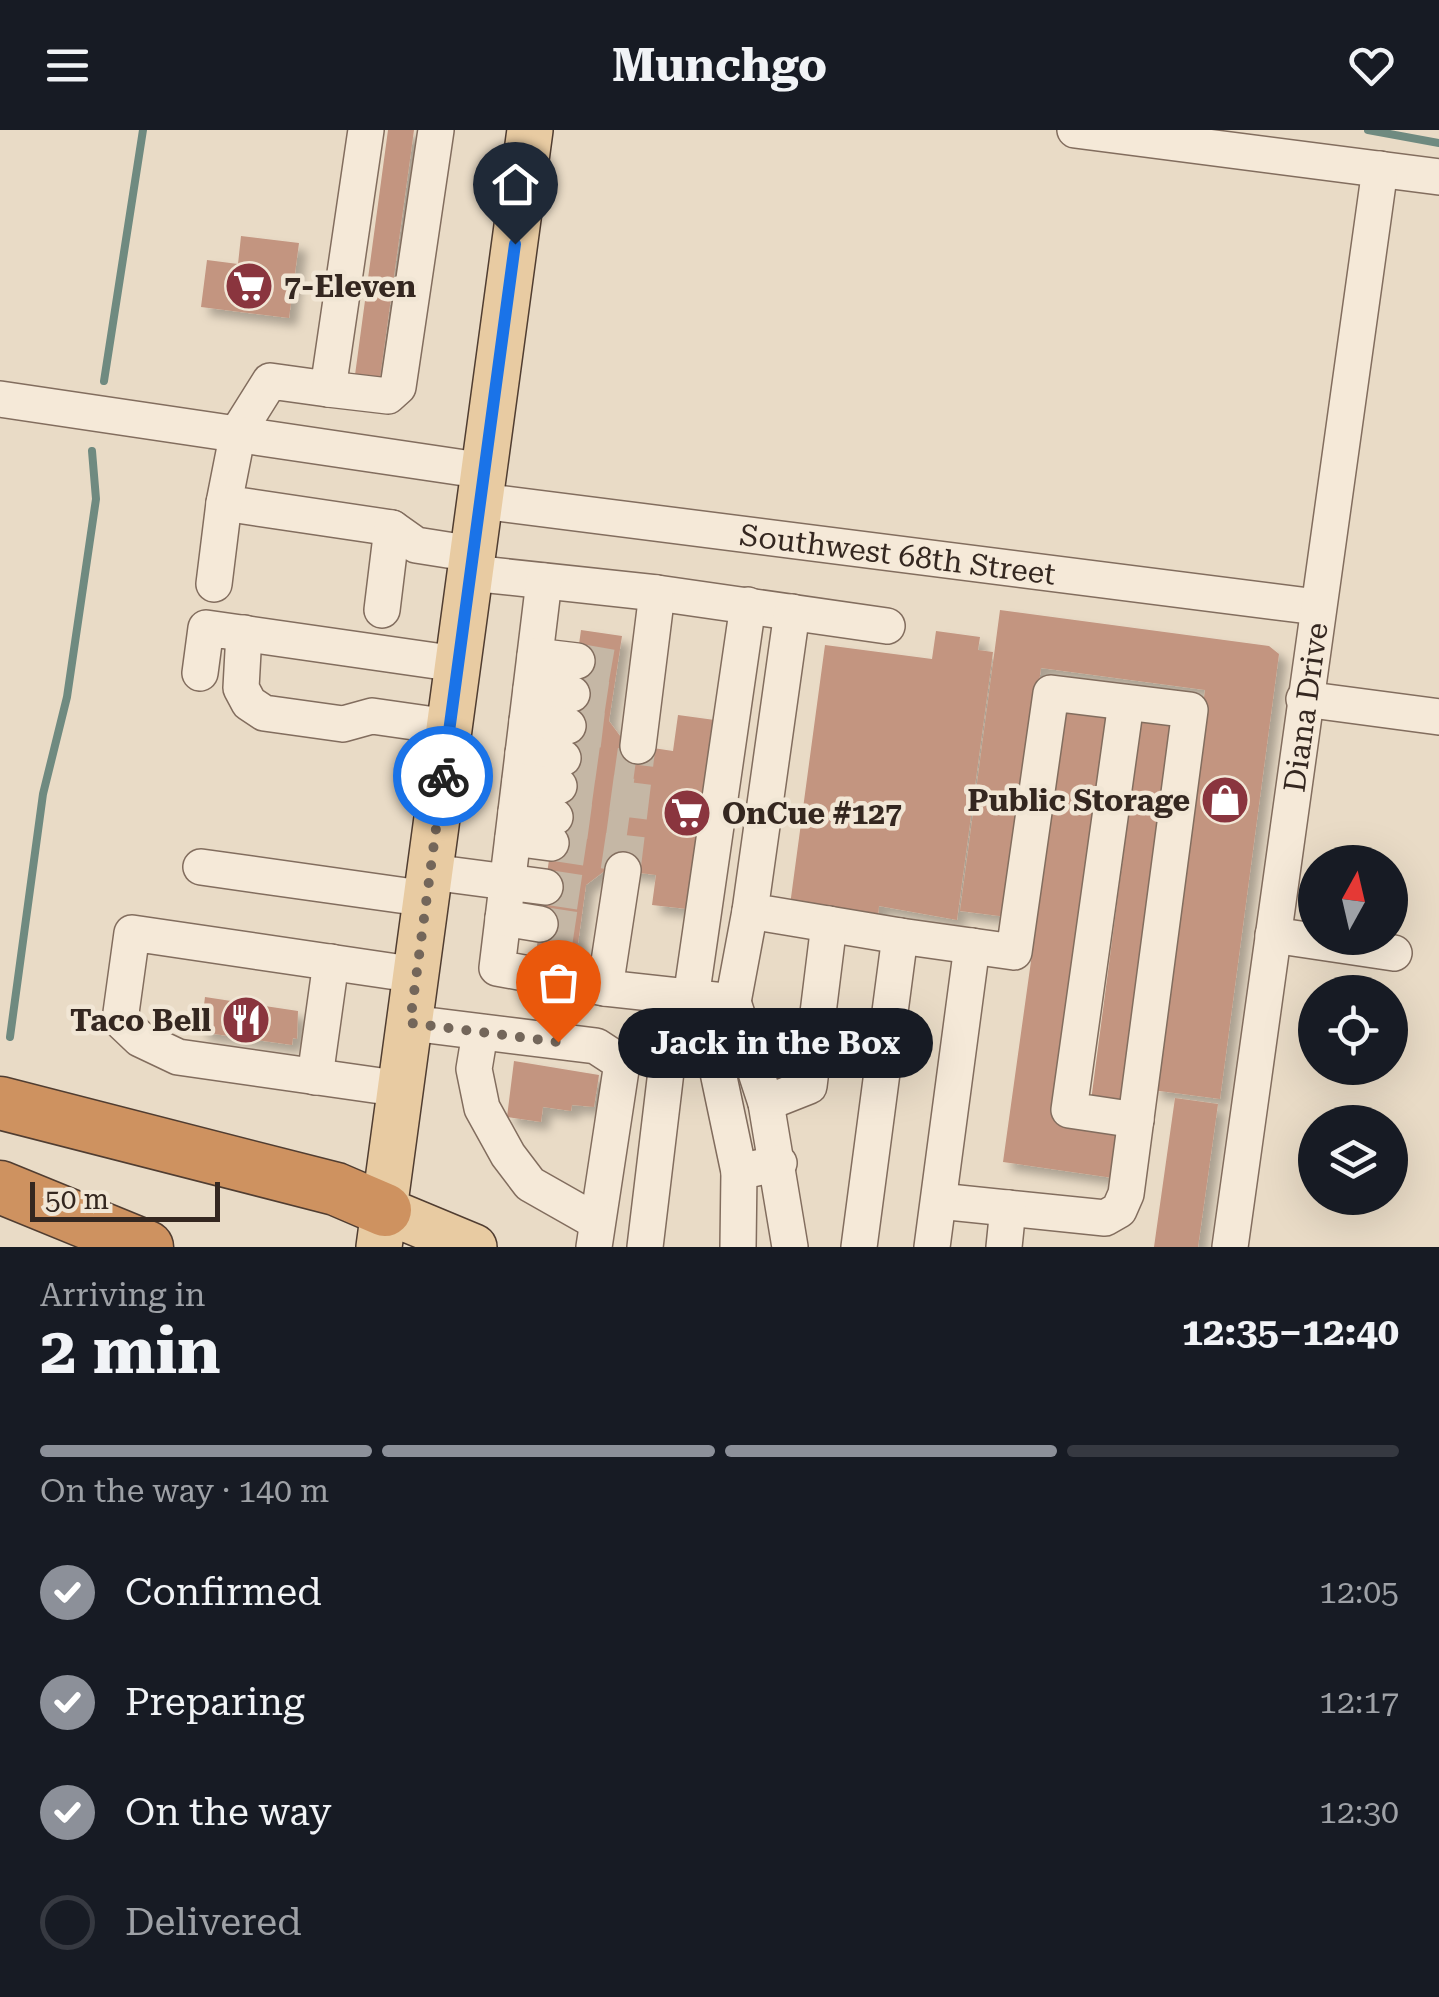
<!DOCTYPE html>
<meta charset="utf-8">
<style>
:root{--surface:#171b24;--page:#242831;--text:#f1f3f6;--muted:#9ea1a6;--line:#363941;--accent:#8c9099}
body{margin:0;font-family:"Roboto Serif",serif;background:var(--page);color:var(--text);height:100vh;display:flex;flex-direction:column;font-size:38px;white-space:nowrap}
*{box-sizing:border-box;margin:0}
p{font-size:32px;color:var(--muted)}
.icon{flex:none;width:55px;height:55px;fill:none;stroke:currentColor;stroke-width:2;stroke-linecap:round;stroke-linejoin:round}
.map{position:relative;height:1117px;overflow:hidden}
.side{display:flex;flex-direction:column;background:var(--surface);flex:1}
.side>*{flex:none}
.needle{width:65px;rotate:8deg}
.fabs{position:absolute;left:1298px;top:715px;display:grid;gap:20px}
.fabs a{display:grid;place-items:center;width:110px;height:110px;border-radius:50%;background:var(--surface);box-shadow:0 10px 40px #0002;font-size:50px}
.scale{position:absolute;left:30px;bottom:25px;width:190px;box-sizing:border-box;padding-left:10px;border:5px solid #342720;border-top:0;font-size:28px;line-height:35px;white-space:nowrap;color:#342720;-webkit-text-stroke:8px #f1e6d5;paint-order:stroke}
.pin{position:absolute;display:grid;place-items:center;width:85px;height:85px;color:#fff;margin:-102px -42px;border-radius:50% 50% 50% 0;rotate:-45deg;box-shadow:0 0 10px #0007}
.pin .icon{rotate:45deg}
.courier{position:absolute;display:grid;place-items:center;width:100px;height:100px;margin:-50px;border:8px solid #1a73e8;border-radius:50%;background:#fff;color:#222;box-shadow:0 2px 12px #0007}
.bubble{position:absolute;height:70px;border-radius:35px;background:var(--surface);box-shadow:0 10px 40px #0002;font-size:32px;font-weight:700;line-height:70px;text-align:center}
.head em{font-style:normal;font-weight:700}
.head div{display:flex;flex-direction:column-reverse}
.head{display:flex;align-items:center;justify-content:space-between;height:170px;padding:0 40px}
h1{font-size:65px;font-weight:700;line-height:75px}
.bar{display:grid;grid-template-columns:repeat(4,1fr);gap:15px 10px;align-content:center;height:120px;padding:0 40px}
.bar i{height:12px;border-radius:8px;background:var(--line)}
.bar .on{background:var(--accent)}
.bar p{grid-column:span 4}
ol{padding:0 40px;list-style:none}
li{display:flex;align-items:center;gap:30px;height:110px}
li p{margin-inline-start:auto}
li .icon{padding:10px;border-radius:50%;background:var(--accent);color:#fff;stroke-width:4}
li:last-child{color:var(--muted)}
li i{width:55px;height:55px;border:5px solid var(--line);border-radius:50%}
header{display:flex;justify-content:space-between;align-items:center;height:130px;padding:0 40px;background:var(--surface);font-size:45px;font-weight:700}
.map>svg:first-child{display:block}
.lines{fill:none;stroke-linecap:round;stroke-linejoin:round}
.stream{stroke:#6f8a80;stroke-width:8}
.building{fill:#c39580;filter:url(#shadow)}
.minor-tunnel{stroke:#c5b7a5;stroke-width:35;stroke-dasharray:35 18;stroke-linecap:butt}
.minor-casing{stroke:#826d5e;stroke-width:38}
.major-casing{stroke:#503d31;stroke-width:48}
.highway-casing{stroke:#503d31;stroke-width:55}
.minor{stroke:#f5e9d8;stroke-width:35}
.major{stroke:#e8cba2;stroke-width:45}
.highway{stroke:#ce9260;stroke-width:52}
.done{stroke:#73665a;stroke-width:10;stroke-dasharray:0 18}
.route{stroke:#1a73e8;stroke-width:12}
.labels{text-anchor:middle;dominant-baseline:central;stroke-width:9;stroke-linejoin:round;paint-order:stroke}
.poi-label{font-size:30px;font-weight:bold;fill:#342720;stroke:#f1e6d5;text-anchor:start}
.street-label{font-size:30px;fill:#342720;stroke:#f1e6d5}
</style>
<header><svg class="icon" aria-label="menu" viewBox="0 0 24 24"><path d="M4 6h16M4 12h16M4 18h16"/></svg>Munchgo<svg class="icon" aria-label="heart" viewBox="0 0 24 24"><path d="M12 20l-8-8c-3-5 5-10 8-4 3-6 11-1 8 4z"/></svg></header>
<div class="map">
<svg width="1439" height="1117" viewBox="0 0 1439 1117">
<defs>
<filter id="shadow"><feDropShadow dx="8" dy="8" stdDeviation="5" flood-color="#0004"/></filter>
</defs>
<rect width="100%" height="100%" fill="#e9dbc6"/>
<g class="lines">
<path class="stream" d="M1368,0L1439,13
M104,251L143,0
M10,907L43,664L67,567L96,369L92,321"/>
</g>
<path class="building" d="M388,0H414L380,248L355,245Z
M241,106L299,113L289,188L201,177L207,130L238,134Z
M1000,480L1269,516L1279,524L1220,969L1152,960L1205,560L1041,538L1007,787L960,781Z
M581,500L622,506L609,591L626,614L673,621L678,585L722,591L696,780L652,775L656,745L607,739L586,755L576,828L536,823Z
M936,501L980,507L978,520L993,522L957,790L879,776L878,787L790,775L825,515L932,529Z
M1066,580L1115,587L1058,989L1120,998L1113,1048L1003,1032Z
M1141,590L1178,595L1127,976L1091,971Z
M205,867L298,881L297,909L293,908L292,915L200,902L201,893L191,892L194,874L204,875Z
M514,931L599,945L594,977L572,975L571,981L543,977L541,992L507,987Z
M1175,968L1218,974L1198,1117H1154Z"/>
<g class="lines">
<path class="minor-tunnel" d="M577,531L617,538
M572,564L612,570
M568,596L618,602
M563,628L635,638
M559,656L632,666
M555,687L628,697
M551,713L624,724
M623,740L638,616
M545,757L585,763
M540,794L580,800"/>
<g class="minor-casing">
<g id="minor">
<path d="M366,0L328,259L270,251L238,302L224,373L392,398L416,415L473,424"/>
<path d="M1075,0L1439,47"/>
<path d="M328,259L388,266L398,257L436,0"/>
<path d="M0,269L485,341"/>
<path id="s1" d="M481,371L1317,477"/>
<path d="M471,443L657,463L887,496"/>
<path d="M544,451L497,838L605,858L623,740"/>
<path d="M214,454L224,373"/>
<path d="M382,480L392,398"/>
<path d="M792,482L750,781L900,806L859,1117"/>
<path d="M244,503L241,558L249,573L264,583L343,594L372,586L449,597"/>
<path d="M535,526L577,531"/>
<path d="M200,543L206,498L457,534"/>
<path d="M531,559L572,564"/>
<path d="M1304,569L1439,587"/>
<path d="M1126,573L1069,980L1136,990"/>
<path d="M527,591L568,596"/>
<path d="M638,616L657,463"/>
<path d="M523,623L563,628"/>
<path d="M520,651L559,656"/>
<path d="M516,682L555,687"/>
<path d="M513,708L551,713"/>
<path d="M201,737L428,769"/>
<path d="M431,742L545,757"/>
<path d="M503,788L540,794"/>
<path d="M1273,805L1394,823"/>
<path d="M900,806L1014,822L1051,563L1190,580L1126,1064L1119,1080L1105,1088L939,1071"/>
<path d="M605,858L733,872L766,973L790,1117"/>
<path d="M691,868L748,475"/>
<path d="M733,872L750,781"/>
<path d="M411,893L596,916L622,933L594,1117"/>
<path d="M480,903L474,939L482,978L508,1025L530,1054L597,1092"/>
<path d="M716,933L739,1042"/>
<path d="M315,947L331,832"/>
<path d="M402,959L178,927L140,909L120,890L132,803L417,845"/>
<path d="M766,973L809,956L829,794"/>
<path d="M645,1117L675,866"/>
<path d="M738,1117L739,1042L779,1033"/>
<path d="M932,1117L972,816"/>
<path d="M1004,1117L1008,1078"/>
<path id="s2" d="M1230,1117L1380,39"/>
</g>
</g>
<g class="major-casing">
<path id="major" d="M385,1080L474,1117
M379,1117L530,0"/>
</g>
<g class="highway-casing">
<path id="highway" d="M0,973L336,1059L385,1080
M0,1057L147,1117"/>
</g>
<use href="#minor" class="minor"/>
<use href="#major" class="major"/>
<use href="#highway" class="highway"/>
</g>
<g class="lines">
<path class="done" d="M443,646L410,893L558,912"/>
<path class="route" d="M443,646L515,114"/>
</g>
<defs>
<g id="supermarket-disc" transform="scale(2.5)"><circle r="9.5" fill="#8a353e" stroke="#f1e6d5"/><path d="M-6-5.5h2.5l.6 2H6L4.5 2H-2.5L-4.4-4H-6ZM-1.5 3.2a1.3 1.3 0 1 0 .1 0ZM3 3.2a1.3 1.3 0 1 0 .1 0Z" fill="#fff"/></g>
<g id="shop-disc" transform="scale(2.5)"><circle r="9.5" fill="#8a353e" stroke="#f1e6d5"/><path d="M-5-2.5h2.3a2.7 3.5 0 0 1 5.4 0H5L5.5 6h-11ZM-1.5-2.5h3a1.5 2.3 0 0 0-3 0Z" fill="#fff"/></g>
<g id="restaurant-disc" transform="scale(2.5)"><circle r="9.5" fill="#8a353e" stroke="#f1e6d5"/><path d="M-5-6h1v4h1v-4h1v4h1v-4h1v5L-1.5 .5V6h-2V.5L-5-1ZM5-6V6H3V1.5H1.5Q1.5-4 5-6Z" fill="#fff"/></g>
</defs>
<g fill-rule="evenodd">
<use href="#supermarket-disc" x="249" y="156"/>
<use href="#shop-disc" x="1225" y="670"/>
<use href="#supermarket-disc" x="687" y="683"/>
<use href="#restaurant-disc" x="246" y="890"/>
</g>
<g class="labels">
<g class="poi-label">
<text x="284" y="156">7-Eleven</text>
<text x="1190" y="670" text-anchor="end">Public Storage</text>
<text x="722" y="683">OnCue #127</text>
<text x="211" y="890" text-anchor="end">Taco Bell</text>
</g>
<g class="street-label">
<text stroke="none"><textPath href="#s1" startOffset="420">Southwest 68th Street</textPath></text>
<text stroke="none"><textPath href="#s2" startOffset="545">Diana Drive</textPath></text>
</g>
</g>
</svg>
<div class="fabs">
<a><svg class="needle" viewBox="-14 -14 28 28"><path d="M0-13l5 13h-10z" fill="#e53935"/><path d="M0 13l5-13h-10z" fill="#9ea1a6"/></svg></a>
<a><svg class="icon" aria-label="locate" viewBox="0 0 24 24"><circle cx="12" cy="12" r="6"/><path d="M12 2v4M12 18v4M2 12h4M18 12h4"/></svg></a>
<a><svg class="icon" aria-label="layers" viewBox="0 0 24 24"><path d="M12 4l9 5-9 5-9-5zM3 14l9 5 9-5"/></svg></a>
</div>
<div class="scale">50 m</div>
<div class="pin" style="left:558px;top:912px;background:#ea580c"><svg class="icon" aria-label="bag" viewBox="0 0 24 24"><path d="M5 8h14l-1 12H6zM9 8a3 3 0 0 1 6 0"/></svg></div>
<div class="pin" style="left:515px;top:114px;background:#1f2937"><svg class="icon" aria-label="home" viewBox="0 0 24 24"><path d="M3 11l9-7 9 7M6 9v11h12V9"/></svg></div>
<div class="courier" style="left:443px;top:646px"><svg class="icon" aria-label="bike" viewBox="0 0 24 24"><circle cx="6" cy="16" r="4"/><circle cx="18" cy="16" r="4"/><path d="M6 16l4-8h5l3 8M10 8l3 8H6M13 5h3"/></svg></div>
<div class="bubble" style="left:618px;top:878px;width:315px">Jack in the Box</div>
</div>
<section class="side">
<div class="head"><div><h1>2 min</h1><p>Arriving in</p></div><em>12:35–12:40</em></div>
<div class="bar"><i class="on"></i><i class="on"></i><i class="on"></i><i></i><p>On the way · 140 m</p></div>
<ol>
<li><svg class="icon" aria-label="check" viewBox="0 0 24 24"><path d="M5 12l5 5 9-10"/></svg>Confirmed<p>12:05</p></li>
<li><svg class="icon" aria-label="check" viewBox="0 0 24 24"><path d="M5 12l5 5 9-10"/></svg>Preparing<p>12:17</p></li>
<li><svg class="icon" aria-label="check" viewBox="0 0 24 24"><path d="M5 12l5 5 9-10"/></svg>On the way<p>12:30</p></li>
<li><i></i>Delivered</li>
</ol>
</section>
